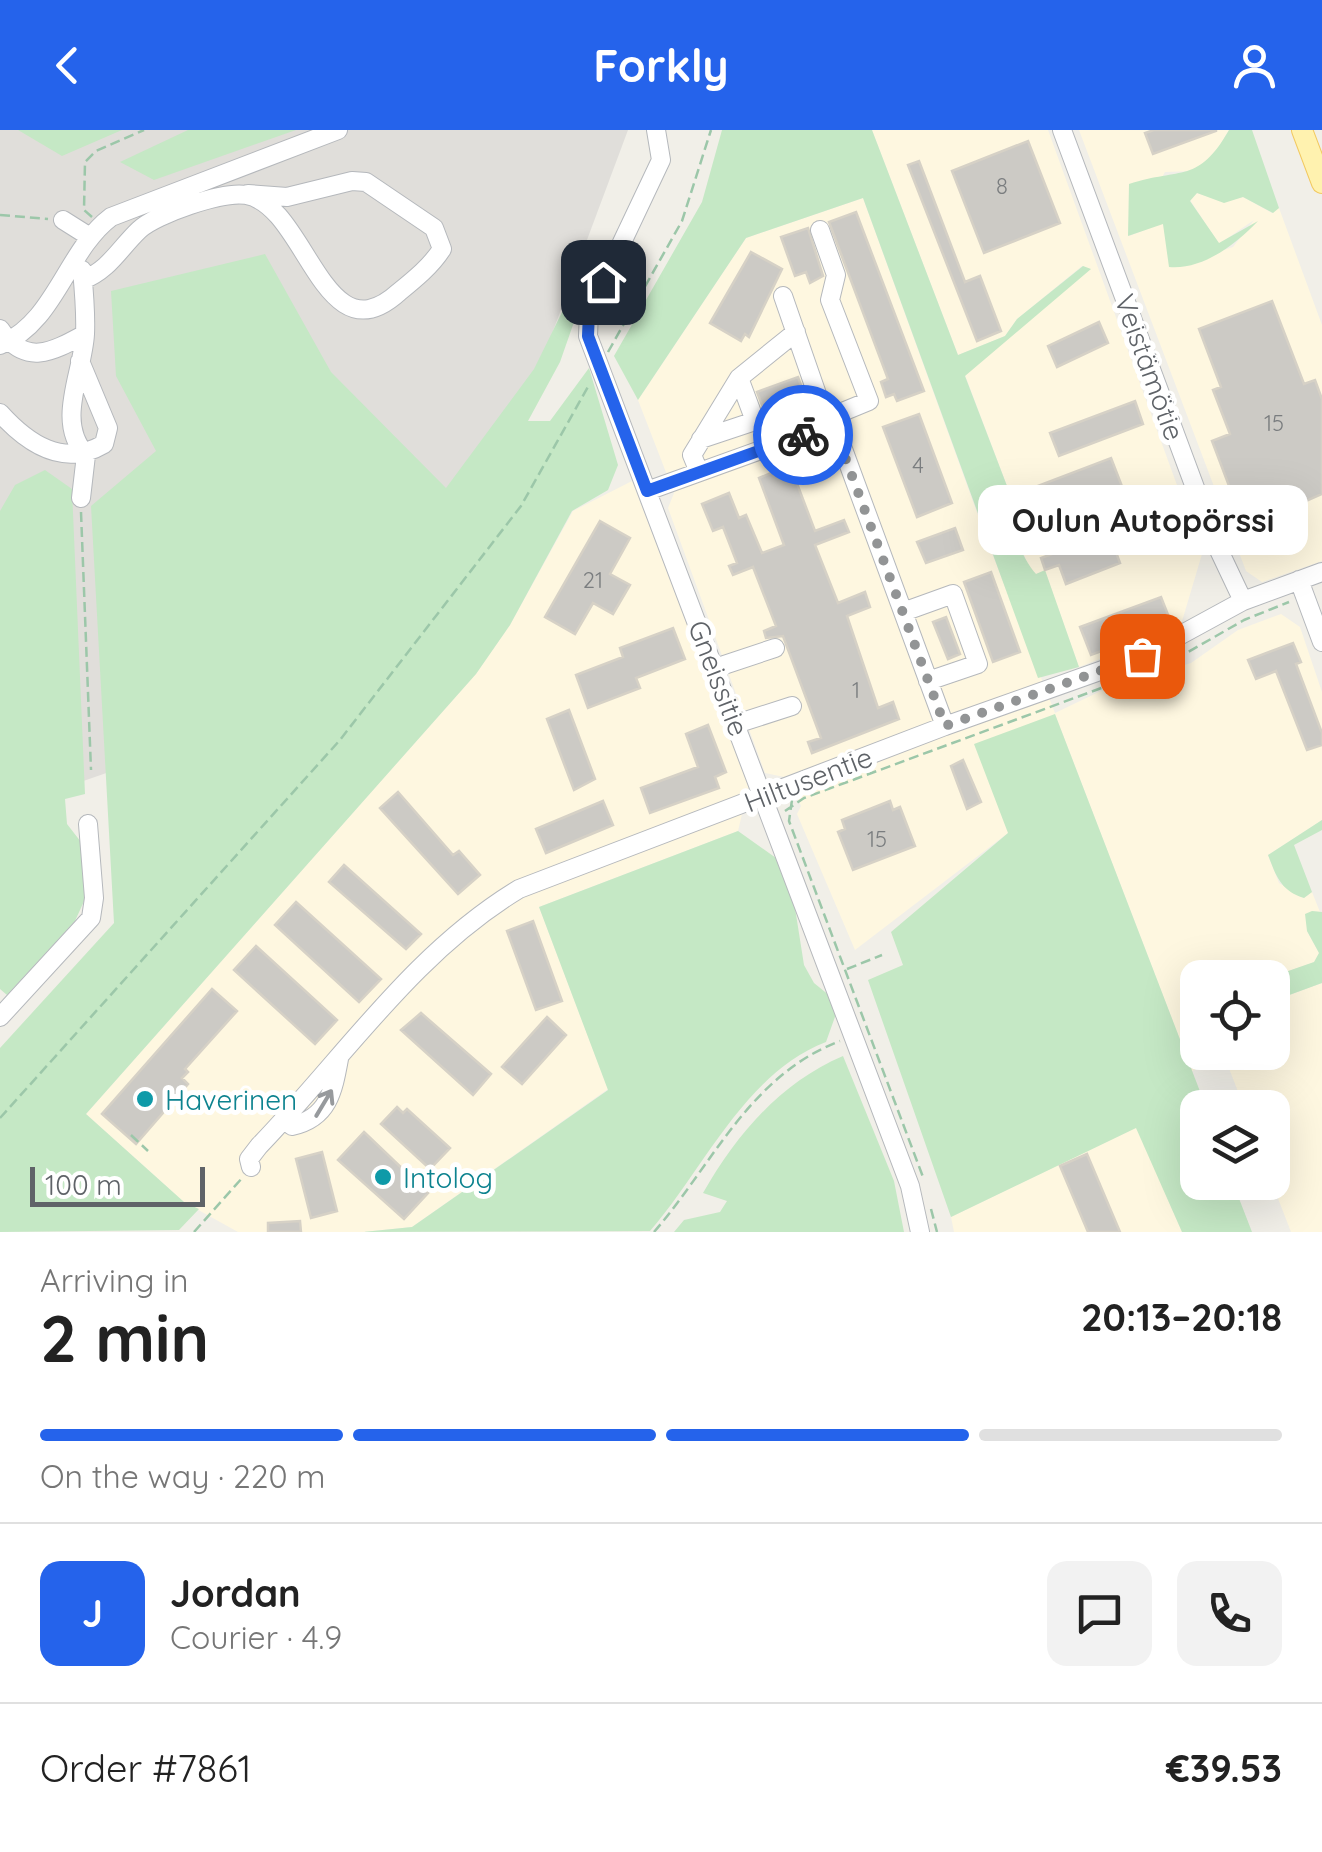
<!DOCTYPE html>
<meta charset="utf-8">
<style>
:root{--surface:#fff;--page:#f2f2f2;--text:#222;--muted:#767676;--line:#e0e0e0;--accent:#2563eb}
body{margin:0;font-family:Quicksand,sans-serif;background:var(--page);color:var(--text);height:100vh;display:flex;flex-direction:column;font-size:38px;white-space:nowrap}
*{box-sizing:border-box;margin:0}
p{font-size:32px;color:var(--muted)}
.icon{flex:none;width:55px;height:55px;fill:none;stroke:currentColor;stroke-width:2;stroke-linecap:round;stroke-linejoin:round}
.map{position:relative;height:1102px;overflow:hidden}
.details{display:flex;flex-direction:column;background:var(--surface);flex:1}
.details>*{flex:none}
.fabs{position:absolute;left:1180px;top:830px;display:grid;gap:20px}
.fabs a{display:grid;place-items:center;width:110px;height:110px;border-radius:20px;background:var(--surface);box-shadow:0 10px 40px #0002;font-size:50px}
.scale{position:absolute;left:30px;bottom:25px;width:175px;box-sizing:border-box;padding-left:10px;border:5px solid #5f6368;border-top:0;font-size:28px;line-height:35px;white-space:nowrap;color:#5f6368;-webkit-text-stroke:8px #fff;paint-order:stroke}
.pin{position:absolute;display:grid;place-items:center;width:85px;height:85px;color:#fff;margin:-42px;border-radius:20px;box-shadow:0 5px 15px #0006}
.courier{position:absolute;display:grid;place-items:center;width:100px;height:100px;margin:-50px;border:8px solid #2563eb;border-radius:50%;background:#fff;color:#222;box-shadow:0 2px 12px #0007}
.bubble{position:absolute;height:70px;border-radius:20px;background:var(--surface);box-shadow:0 10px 40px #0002;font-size:32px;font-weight:700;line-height:70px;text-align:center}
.headline em{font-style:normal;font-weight:700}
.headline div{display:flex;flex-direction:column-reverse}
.headline{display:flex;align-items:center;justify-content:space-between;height:170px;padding:0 40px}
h1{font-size:65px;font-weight:700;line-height:75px}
.bar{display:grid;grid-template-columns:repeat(4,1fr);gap:15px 10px;align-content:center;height:120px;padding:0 40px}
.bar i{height:12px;border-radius:8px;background:var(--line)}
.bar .selected{background:var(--accent)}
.bar p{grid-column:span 4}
.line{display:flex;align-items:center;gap:25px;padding:0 40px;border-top:2px solid var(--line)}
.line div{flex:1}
.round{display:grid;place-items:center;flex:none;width:105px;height:105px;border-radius:20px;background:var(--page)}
header{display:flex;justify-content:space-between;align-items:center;height:130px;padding:0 40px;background:var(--accent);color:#fff;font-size:45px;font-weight:700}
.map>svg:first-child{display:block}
.commercial{fill:#fef7e0}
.industrial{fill:#e0deda}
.green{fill:#c5e8c5}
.building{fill:#cccac5;stroke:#d6d1c6;stroke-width:2.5}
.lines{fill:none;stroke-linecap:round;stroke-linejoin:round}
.minor-casing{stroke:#b5b8bc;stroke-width:20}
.major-casing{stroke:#f2c960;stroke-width:22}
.path{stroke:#9cc7a9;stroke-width:2.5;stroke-dasharray:10 5;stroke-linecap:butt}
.minor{stroke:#fff;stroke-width:18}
.major{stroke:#fff2af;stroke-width:20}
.oneway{stroke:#979a9d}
.done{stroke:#929495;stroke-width:10;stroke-dasharray:0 18}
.route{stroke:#2563eb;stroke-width:12}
.culture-dot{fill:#0f9aa8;stroke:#fff;stroke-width:4}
.labels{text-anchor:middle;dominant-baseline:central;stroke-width:10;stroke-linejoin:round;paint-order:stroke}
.number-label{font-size:22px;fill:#7a7d7f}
.street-label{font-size:28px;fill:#5f6368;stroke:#fff}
.culture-label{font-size:28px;fill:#0d838f;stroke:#fff;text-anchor:start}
</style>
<header><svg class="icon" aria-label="back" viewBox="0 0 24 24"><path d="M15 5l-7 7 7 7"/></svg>Forkly<svg class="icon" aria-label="person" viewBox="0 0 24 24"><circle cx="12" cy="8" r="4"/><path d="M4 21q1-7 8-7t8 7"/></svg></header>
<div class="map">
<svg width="1322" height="1102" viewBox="0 0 1322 1102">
<rect width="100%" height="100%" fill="#f1efe8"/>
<path class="commercial" d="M872,0H1048L1202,424L1180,498L1079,537L1045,441L1036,444L1028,436L1009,381L1012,369L965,245L1090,139L1082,136L1017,189L1005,206L958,225Z
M1079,0H1229L1211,31L1196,41L1165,42L1129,106L1163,93L1170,137L1233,117L1254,90L1219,114L1190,70L1197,63L1224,72L1243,67L1272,83L1279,78L1322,195V431L1262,452L1246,441Z
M863,68L988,413L1055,583L1105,559L1191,533L1238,500L1281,484L1300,497L1322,562V690L1268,725L1279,753L1304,768L1312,762L1320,782L1312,781L1307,801L1319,823L1315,832L1271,847L1198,848V922L1208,923L1212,932L1192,941L1055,584L1008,703L855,820L797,684L801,676L789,648L765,643L668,378L674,363L638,270L746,108Z
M632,351L749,655L738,701L539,777L608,959L412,1097L363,1102H238L184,1072L86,984L476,544L510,495L573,381Z
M1322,853V1102H1291L1272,1053V978L1244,977L1223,923L1272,922L1273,871Z
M1137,997L1182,1102H954L951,1087Z"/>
<path class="industrial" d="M0,0H628L528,268L299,576L0,680Z"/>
<path class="green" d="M18,0H122L62,26Z
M188,0H296L154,50L120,32Z
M722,0H872L958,225L1005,206L1017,189L1083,136L1091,139L965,246L1012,369C1006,390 1022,429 1036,444L1045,440L1079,537L1038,548L863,68L746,108L638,270L614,226L702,72Z
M1229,0H1252L1279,78L1273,83L1243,67L1224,73L1197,63L1190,71L1219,113L1258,91C1236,114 1203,140 1169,137L1163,94L1128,106L1129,54C1182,37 1198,54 1229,0Z
M265,124L331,242L446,358L534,239L565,176L574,192L560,232L528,291H550L589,238L618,335L608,360L572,381L510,495L476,544L86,984L184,1072L199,1079L179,1100L0,1102V918L114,793L91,376L156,321L116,246L111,161Z
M45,340L72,359L85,664L65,669L67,694L81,712L85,769L75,791L7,865L0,859V381L15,355Z
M1055,584L1206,977L1198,978V1052L1233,1053L1252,1102H1182L1136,998L951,1087L868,850L903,835L891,802L1008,703L974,614Z
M1322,690V700L1294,715L1312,762L1304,768C1281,761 1276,746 1268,725Z
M738,701L776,728L795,778L804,835L814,853L830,866L836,884L826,912C744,944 705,1038 650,1101L363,1102L412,1097L608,960L539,777Z
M1312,781L1322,782V853L1273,871L1271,847L1314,832L1319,823L1307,801L1305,784Z
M843,926L894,1051L904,1102H674L684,1090L720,1082L727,1071L703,1063C737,1004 780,953 843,926Z"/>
<path class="building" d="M1154,0H1216V1L1153,24L1145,3Z
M1028,11L1060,93L984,123L952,41Z
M919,31L965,152L980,146L1001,201L977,211L908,35Z
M856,82L924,261L897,271L894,264L886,267L881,252L888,249L829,92Z
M808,98L823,146L810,153L806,142L795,146L781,107Z
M751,122L782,139L749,207L745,204L741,211L710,193Z
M1272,171L1304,254L1315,250L1322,269V364L1245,398L1212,311L1230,304L1213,260L1221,257L1199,199Z
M1099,192L1108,213L1057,237L1048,216Z
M798,247L807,272L767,288L757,262Z
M1135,271L1143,294L1059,326L1050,303Z
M919,284L952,373L917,387L883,297Z
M1111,328L1123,359L1042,390L1030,359Z
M790,335L815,401L844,390L849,402L815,415L838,473L865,462L870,477L847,486L878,578L893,572L899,589L812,623L808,612L821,608L783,506L766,508L764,501L776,496L753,437L733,445L729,436L737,433L723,397L713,401L702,374L729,363L739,388L746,385L762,423L784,415L759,348Z
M600,391L630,408L610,444L630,455L613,484L593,473L575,504L545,487Z
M955,398L963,420L926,433L917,412Z
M1109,403L1120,433L1066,454L1059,435L1045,440L1041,428Z
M991,442L1020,522L993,532L964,452Z
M1161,467L1172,495L1091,525L1080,497Z
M946,487L960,524L948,529L933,492Z
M673,498L685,529L636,548L640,558L588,578L576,545L623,527L620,518Z
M1293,513L1301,532L1296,534L1322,603V615L1307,620L1276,541L1256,549L1248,530Z
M569,580L595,649L574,660L547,589Z
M708,595L726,642L715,647L719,658L650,683L641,658L698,637L686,604Z
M963,630L981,672L967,679L951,636Z
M398,662L453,725L459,721L480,745L458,764L380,678Z
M603,671L613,695L546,723L536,699Z
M890,671L893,680L900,677L915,716L853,740L838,702L845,699L842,690Z
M344,735L421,804L406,819L329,752Z
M296,772L381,849L359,872L275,795Z
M533,791L562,871L536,880L507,801Z
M256,816L337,890L315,914L234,840Z
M212,859L237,881L185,939L188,942L182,948L188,954L136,1014L102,984Z
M421,883L491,944L473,965L401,900Z
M547,887L566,905L522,954L502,937Z
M397,977L403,983L407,979L450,1018L430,1039L381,994Z
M364,1002L428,1063L404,1089L338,1030Z
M322,1022L337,1081L311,1088L296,1029Z
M1087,1024L1120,1102H1088L1060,1036Z
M300,1091L301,1102H268V1093Z"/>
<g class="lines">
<g class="minor-casing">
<path id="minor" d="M656,0L661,30L589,182L588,206L910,1056L920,1102
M1062,0L1216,414L1243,471
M63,90L90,107
M83,150C109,140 119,119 139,100C156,84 223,61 246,65C307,75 323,231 399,162C415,149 431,136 442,119L434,98L366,52L352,51L287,67L248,64
M783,166L818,267L835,285
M0,199C25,237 52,222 85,204
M0,215C56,192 66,121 111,87L338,0
M0,283C28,314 63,338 104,314L108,298L80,231
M820,305L835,285L869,271L830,170L836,145L820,100
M701,309L755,291L739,248
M699,342L692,325L739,248L796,202
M647,361L805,304L820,305L843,319L945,596
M81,368L86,325C55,292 83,243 85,204C86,183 84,161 82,140
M1299,450L1322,512
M903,482L953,464L978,534L928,551
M715,538L775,518
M736,594L792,576
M0,887L91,788L94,768L88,694
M285,990L292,996C328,988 333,962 339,929
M251,1037L249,1029L259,1016C344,928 413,823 519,759L945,596L1142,526L1243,471L1322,442"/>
</g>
<g class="major-casing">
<path id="major" d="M1302,0L1322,53"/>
</g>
<path class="path" d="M0,85L48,89
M92,87L84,80L85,32L96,21L144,0
M608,222L682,91L711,0
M81,382L91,640
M792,670L789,691L923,1047
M785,681L804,668L1169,533L1244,490L1289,472
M847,839L882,825
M0,988L340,610L521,376L589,255
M131,1005L148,1021
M931,1079L937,1102
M194,1102L243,1047
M654,1102C713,1034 750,945 840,911"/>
<use href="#minor" class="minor"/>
<use href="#major" class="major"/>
</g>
<defs><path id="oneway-shaft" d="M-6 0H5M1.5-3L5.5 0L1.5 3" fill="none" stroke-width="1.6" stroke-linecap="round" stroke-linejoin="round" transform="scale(2.5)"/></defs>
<use class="oneway" href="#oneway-shaft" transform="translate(324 973) rotate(-59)"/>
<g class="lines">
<path class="done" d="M803,305H820L842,319L945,596L1142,526"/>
<path class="route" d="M603,152L589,182L588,206L647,361L803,305"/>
</g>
<g class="culture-dot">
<circle cx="145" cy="969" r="10"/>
<circle cx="383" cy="1047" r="10"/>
</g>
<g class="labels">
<g class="number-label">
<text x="1002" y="56">8</text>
<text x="1274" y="293">15</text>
<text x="918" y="335">4</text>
<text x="593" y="450">21</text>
<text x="856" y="560">1</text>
<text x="877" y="709">15</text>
</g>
<g class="street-label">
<text transform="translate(1150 237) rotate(70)">Veistämötie</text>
<text transform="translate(719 548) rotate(69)">Gneissitie</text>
<text transform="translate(808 649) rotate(-21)">Hiltusentie</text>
</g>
<g class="culture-label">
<text x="165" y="969">Haverinen</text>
<text x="403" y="1047">Intolog</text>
</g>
</g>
</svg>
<div class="fabs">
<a><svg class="icon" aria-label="locate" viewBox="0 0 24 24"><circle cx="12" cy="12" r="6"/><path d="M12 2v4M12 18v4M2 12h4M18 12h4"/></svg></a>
<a><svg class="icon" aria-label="layers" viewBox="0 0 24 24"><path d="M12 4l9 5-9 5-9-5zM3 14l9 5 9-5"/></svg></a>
</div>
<div class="scale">100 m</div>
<div class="pin" style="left:1142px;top:526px;background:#ea580c"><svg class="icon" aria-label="bag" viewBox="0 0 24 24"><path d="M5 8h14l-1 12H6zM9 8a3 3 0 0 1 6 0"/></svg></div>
<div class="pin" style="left:603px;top:152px;background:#1f2937"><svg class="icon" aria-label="home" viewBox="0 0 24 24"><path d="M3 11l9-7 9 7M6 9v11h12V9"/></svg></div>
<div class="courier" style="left:803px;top:305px"><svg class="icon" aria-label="bike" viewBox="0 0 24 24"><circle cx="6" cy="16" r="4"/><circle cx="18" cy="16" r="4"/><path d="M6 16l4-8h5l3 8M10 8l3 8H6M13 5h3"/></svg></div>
<div class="bubble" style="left:978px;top:355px;width:330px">Oulun Autopörssi</div>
</div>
<section class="details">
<div class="headline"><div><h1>2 min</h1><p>Arriving in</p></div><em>20:13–20:18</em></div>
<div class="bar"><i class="selected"></i><i class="selected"></i><i class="selected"></i><i></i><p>On the way · 220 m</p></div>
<div class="line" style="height:180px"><b class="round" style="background:var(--accent);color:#fff">J</b><div><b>Jordan</b><p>Courier · 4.9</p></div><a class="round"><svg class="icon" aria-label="chat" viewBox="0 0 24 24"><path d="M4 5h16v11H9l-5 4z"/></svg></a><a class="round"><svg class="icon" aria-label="phone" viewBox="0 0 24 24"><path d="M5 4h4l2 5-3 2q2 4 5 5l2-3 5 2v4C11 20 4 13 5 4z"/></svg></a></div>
<div class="line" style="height:130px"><div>Order #7861</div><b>€39.53</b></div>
</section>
